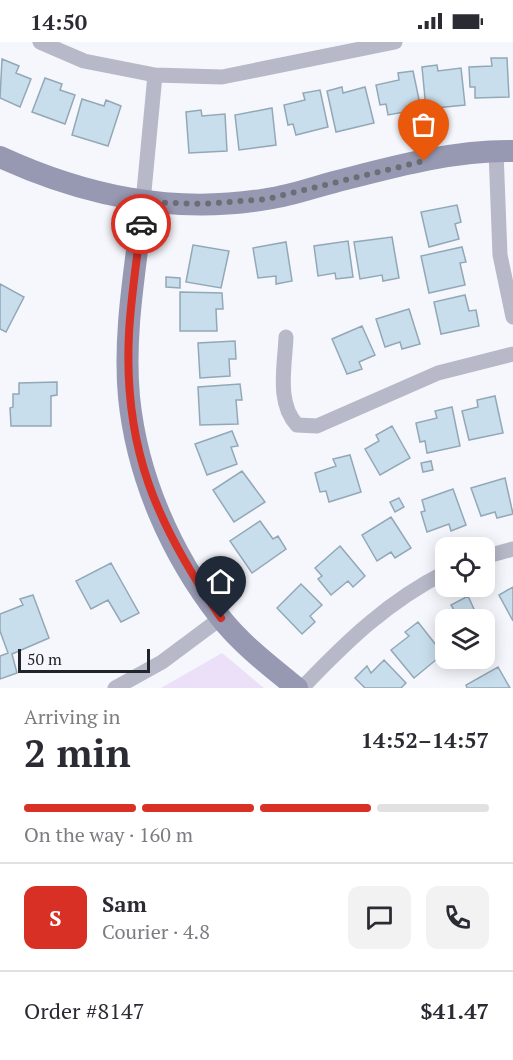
<!DOCTYPE html>
<meta charset="utf-8">
<style>
:root{--surface:#fff;--page:#f2f2f3;--text:#2b2b33;--muted:#7c7c81;--line:#e1e1e2;--accent:#d93025}
body{margin:0;font-family:"PT Serif",serif;background:var(--page);color:var(--text);height:100vh;display:flex;flex-direction:column;font-size:22px;white-space:nowrap}
*{box-sizing:border-box;margin:0}
p{font-size:20px;color:var(--muted)}
.icon{flex:none;width:33px;height:33px;fill:none;stroke:currentColor;stroke-width:2;stroke-linecap:round;stroke-linejoin:round}
.map{position:relative;height:646px;overflow:hidden}
.details{display:flex;flex-direction:column;background:var(--surface);flex:1}
.details>*{flex:none}
.tools{position:absolute;left:435px;top:495px;display:grid;gap:12px}
.tools a{display:grid;place-items:center;width:60px;height:60px;border-radius:12px;background:var(--surface);box-shadow:0 3px 15px #0003;font-size:30px}
.scale{position:absolute;left:18px;bottom:15px;width:132px;box-sizing:border-box;padding-left:6px;border:3px solid #20242b;border-top:0;font-size:16px;line-height:21px;white-space:nowrap;color:#20242b;-webkit-text-stroke:4px #f5f7fc;paint-order:stroke}
.pin{position:absolute;display:grid;place-items:center;width:51px;height:51px;color:#fff;margin:-62px -26px;border-radius:50% 50% 50% 0;rotate:-45deg;box-shadow:0 0 6px #0007}
.pin .icon{rotate:45deg}
.courier{position:absolute;display:grid;place-items:center;width:60px;height:60px;margin:-30px;border:4px solid #d93025;border-radius:50%;background:#fff;color:#222;box-shadow:0 2px 8px #0007}
.overview em{font-style:normal;font-weight:800}
.overview div{display:flex;flex-direction:column-reverse}
.overview{display:flex;align-items:center;justify-content:space-between;height:102px;padding:0 24px}
h1{font-size:39px;font-weight:800;line-height:45px}
.bar{display:grid;grid-template-columns:repeat(4,1fr);gap:9px 6px;align-content:center;height:72px;padding:0 24px}
.bar i{height:8px;border-radius:4px;background:var(--line)}
.bar .on{background:var(--accent)}
.bar p{grid-column:span 4}
.line{display:flex;align-items:center;gap:15px;padding:0 24px;border-top:2px solid var(--line)}
.line div{flex:1}
.round{display:grid;place-items:center;flex:none;width:63px;height:63px;border-radius:12px;background:var(--page)}
.status{display:flex;justify-content:space-between;align-items:center;height:42px;padding:0 30px;background:var(--surface);direction:ltr}
.status svg{height:16px;fill:currentColor}
.map>svg:first-child{display:block}
.green{fill:#ebe0f8}
.building{fill:#c9deed;stroke:#93a8b6;stroke-width:1.5}
.lines{fill:none;stroke-linecap:round;stroke-linejoin:round}
.street{stroke:#b7b8c8;stroke-width:15}
.secondary{stroke:#9798b1;stroke-width:22}
.done{stroke:#6b6e74;stroke-width:6;stroke-dasharray:0 10.8}
.route{stroke:#d93025;stroke-width:8}
</style>
<div class="status"><b>14:50</b><svg viewBox="0 0 49 12"><path d="M0 12V9h3v3zM5 12V6h3v6zM10 12V3h3v9zM15 12V0h3v12zM26 1h20v11H26zM47 4h2v5h-2z"/></svg></div>
<div class="map">
<svg width="513" height="646" viewBox="0 0 513 646">
<rect width="100%" height="100%" fill="#f5f7fc"/>
<path class="green" d="M222,611L264,646H161Z"/>
<path class="building" d="M491,16H507L509,55L475,56V45H470L469,25L492,24Z
M2,17L19,24L16,31L31,37L20,65L0,56Z
M437,23L438,29L461,26L465,63L426,67L422,25Z
M413,29L421,67L388,73L386,62L380,63L376,43L399,38L398,31Z
M45,36L62,42L60,48L75,53L65,82L32,70Z
M342,45L343,51L365,45L374,81L336,90L327,49Z
M320,48L328,85L296,93L293,82L288,83L284,63L305,58L303,51Z
M82,57L104,64L106,58L121,64L108,104L72,93Z
M272,66L276,103L239,108L235,73Z
M201,68L202,74L225,72L227,109L189,111L186,70Z
M457,163L461,180L455,182L459,197L429,205L421,170Z
M392,195L399,236L383,239L382,233L360,237L354,200Z
M348,199L353,235L336,237L335,231L318,234L314,204Z
M286,200L292,239L276,242V234L258,236L253,206Z
M193,203L229,209L221,246L186,240Z
M462,205L466,220L460,221L465,243L429,251L421,214Z
M166,235L180,236V246L166,245Z
M0,242L24,255L6,290L0,287Z
M180,250L222,251L223,267H216L217,289H180Z
M465,253L469,269L476,268L479,284L441,292L434,260Z
M409,267L420,302L402,307L400,300L385,305L376,277Z
M362,284L375,313L359,320L362,327L347,332L332,297Z
M235,299L236,317H229L230,334L200,336L198,301Z
M57,340V353L51,354V384H11L10,366L13,365V352H19V341Z
M240,342L242,358H236L238,382L200,383L198,345Z
M495,354L503,391L469,398L462,369L478,365L477,358Z
M452,365L460,404L427,411L425,399L420,400L416,381L437,376L435,369Z
M392,384L410,416L380,433L365,407L379,399L376,393Z
M232,389L238,404L231,405L237,422L207,433L195,402Z
M350,413L361,450L329,460L326,449L320,450L315,431L336,424L333,417Z
M431,419L433,428L423,430L421,421Z
M242,429L265,460L234,480L213,448Z
M505,436L513,472L497,476L495,470L481,474L471,446Z
M453,447L466,483L451,489L449,482L427,490L421,470L425,469L422,458Z
M399,456L404,465L395,470L390,460Z
M391,475L411,506L395,516L391,510L377,519L362,493Z
M260,479L273,497L278,494L286,507L252,531L230,499Z
M340,504L365,534L353,545L348,539L331,553L318,537L322,534L315,526Z
M111,521L139,571L121,580L108,558L91,567L76,539Z
M301,542L322,563L310,574L315,580L302,592L277,566Z
M513,545V579L499,553Z
M33,553L49,596L12,612L17,631L0,637V614L8,611L0,589V572L23,563L20,557Z
M468,554L479,578H446V587L440,575L454,568L451,563Z
M418,580L443,612L414,636L391,608L409,594L405,590Z
M384,618L406,641L401,646H365L355,636L367,624L371,631Z
M498,625L510,646H467L466,643Z"/>
<g class="lines">
<path class="street" d="M40,0L84,19L155,33L222,35L395,0
M496,109L500,213L513,275
M143,160L155,33
M286,295C285,323 276,361 297,383L317,384L438,331L513,312
M484,515L513,507
M115,646L162,620L221,576
M302,646C346,600 388,559 446,530"/>
<path class="secondary" d="M0,115C85,154 173,173 267,157C294,153 320,143 346,137C400,123 457,108 513,109
M143,160C136,224 123,290 129,355C137,435 171,512 220,575C241,602 271,625 297,646"/>
</g>
<g class="lines">
<path class="done" d="M141,182L144,160L203,162L267,157L424,119"/>
<path class="route" d="M141,182C137,218 131,254 129,291C123,407 157,483 221,576"/>
</g>
</svg>
<div class="tools">
<a><svg class="icon" aria-label="locate" viewBox="0 0 24 24"><circle cx="12" cy="12" r="6"/><path d="M12 2v4M12 18v4M2 12h4M18 12h4"/></svg></a>
<a><svg class="icon" aria-label="layers" viewBox="0 0 24 24"><path d="M12 4l9 5-9 5-9-5zM3 14l9 5 9-5"/></svg></a>
</div>
<div class="scale">50 m</div>
<div class="pin" style="left:424px;top:119px;background:#ea580c"><svg class="icon" aria-label="bag" viewBox="0 0 24 24"><path d="M5 8h14l-1 12H6zM9 8a3 3 0 0 1 6 0"/></svg></div>
<div class="pin" style="left:221px;top:576px;background:#1f2937"><svg class="icon" aria-label="home" viewBox="0 0 24 24"><path d="M3 11l9-7 9 7M6 9v11h12V9"/></svg></div>
<div class="courier" style="left:141px;top:182px"><svg class="icon" aria-label="car" viewBox="0 0 24 24"><path d="M5 17H2v-5l4-1 3-4h7l3 4 3 1v5h-3M9 17h6M6 11h13"/><circle cx="7" cy="17" r="2"/><circle cx="17" cy="17" r="2"/></svg></div>
</div>
<section class="details">
<div class="overview"><div><h1>2 min</h1><p>Arriving in</p></div><em>14:52–14:57</em></div>
<div class="bar"><i class="on"></i><i class="on"></i><i class="on"></i><i></i><p>On the way · 160 m</p></div>
<div class="line" style="height:108px"><b class="round" style="background:var(--accent);color:#fff">S</b><div><b>Sam</b><p>Courier · 4.8</p></div><a class="round"><svg class="icon" aria-label="chat" viewBox="0 0 24 24"><path d="M4 5h16v11H9l-5 4z"/></svg></a><a class="round"><svg class="icon" aria-label="phone" viewBox="0 0 24 24"><path d="M5 4h4l2 5-3 2q2 4 5 5l2-3 5 2v4C11 20 4 13 5 4z"/></svg></a></div>
<div class="line" style="height:78px"><div>Order #8147</div><b>$41.47</b></div>
</section>
